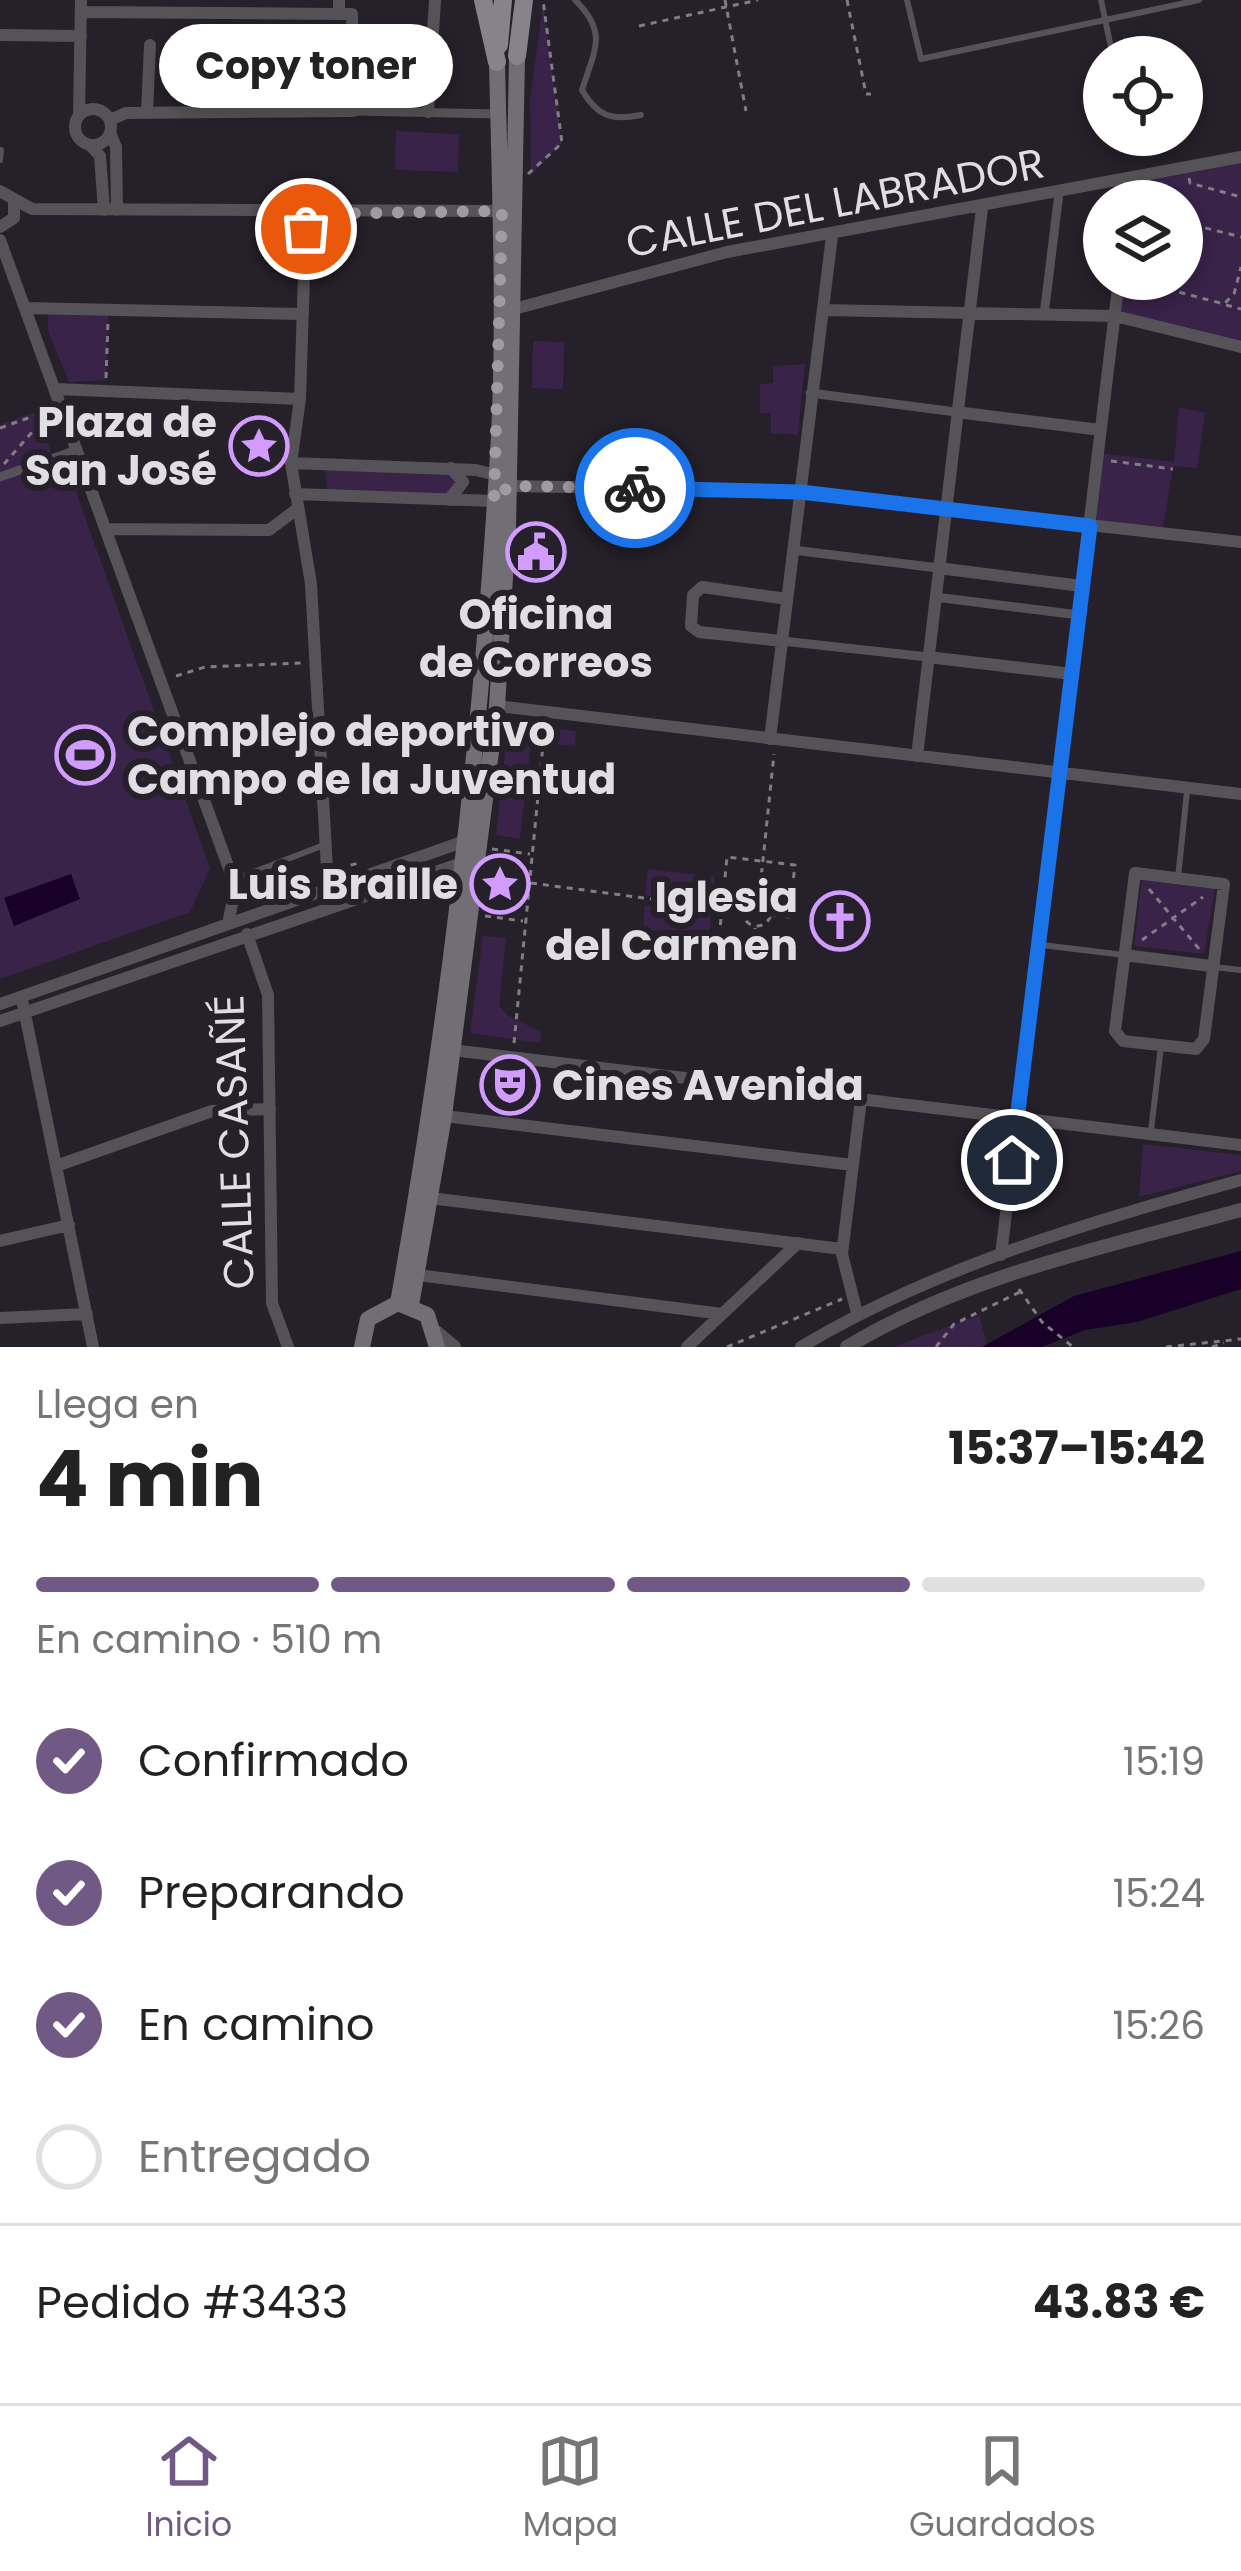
<!DOCTYPE html>
<html lang="es">
<meta charset="utf-8">
<style>
:root{--surface:#fff;--page:#f6f6f6;--text:#222;--muted:#767676;--line:#e0e0e0;--accent:#715985}
body{margin:0;font-family:Poppins,sans-serif;background:var(--page);color:var(--text);height:100vh;display:flex;flex-direction:column;font-size:45px;white-space:nowrap}
*{box-sizing:border-box;margin:0}
p{font-size:39px;color:var(--muted)}
.icon{flex:none;width:66px;height:66px;fill:none;stroke:currentColor;stroke-width:2;stroke-linecap:round;stroke-linejoin:round}
.map{position:relative;height:1347px;overflow:hidden}
.panel{display:flex;flex-direction:column;background:var(--surface);flex:1}
.panel>*{flex:none}
.fabs{position:absolute;left:1083px;top:36px;display:grid;gap:24px}
.fabs a{display:grid;place-items:center;width:120px;height:120px;border-radius:50%;background:var(--surface);box-shadow:0 6px 18px #0003;font-size:60px}
.pin{position:absolute;display:grid;place-items:center;width:102px;height:102px;color:#fff;margin:-51px;border:6px solid #fff;border-radius:50%;box-shadow:0 3px 12px #0007}
.courier{position:absolute;display:grid;place-items:center;width:120px;height:120px;margin:-60px;border:9px solid #1a73e8;border-radius:50%;background:#fff;color:#222;box-shadow:0 3px 15px #0007}
.bubble{position:absolute;height:84px;border-radius:42px;background:var(--surface);box-shadow:0 6px 18px #0003;font-size:39px;font-weight:700;line-height:84px;text-align:center}
.head em{font-style:normal;font-weight:700}
.head div{display:flex;flex-direction:column-reverse}
.head{display:flex;align-items:center;justify-content:space-between;height:204px;padding:0 36px}
h1{font-size:78px;font-weight:700;line-height:90px}
.bar{display:grid;grid-template-columns:repeat(4,1fr);gap:18px 12px;align-content:center;height:144px;padding:0 36px}
.bar i{height:15px;border-radius:9px;background:var(--line)}
.bar .current{background:var(--accent)}
.bar p{grid-column:span 4}
.line{display:flex;align-items:center;gap:30px;padding:0 36px;border-top:3px solid var(--line)}
.line div{flex:1}
ol{padding:0 36px;list-style:none}
li{display:flex;align-items:center;gap:36px;height:132px}
li p{margin-inline-start:auto}
li .icon{padding:12px;border-radius:50%;background:var(--accent);color:#fff;stroke-width:4}
li:last-child{color:var(--muted)}
li i{width:66px;height:66px;border:6px solid var(--line);border-radius:50%}
.tab-bar{display:flex;justify-content:space-around;align-items:center;height:168px;border-top:3px solid var(--line);background:var(--surface);font-size:33px;color:var(--muted)}
.tab-bar a{display:grid;justify-items:center;gap:6px}
.tab-bar .current{color:var(--accent)}
.map>svg:first-child{display:block}
.green{fill:#392349}
.water{fill:#180028}
.lines{fill:none;stroke-linecap:round;stroke-linejoin:round}
.path{stroke:#817d84;stroke-width:3;stroke-dasharray:6 6;stroke-linecap:butt}
.service{stroke:#555357;stroke-width:6}
.pedestrian{stroke:#555357;stroke-width:9}
.minor{stroke:#555357;stroke-width:12}
.tertiary{stroke:#555357;stroke-width:14}
.secondary{stroke:#726e75;stroke-width:16}
.primary{stroke:#87838c;stroke-width:18}
.done{stroke:#9f9ba2;stroke-width:12;stroke-dasharray:0 21.6}
.route{stroke:#1a73e8;stroke-width:15}
.labels{text-anchor:middle;dominant-baseline:central;stroke-width:12;stroke-linejoin:round;paint-order:stroke}
.street-label{font-size:42px;fill:#e0dde3;stroke:#252029}
.poi-label{font-size:42px;font-weight:bold;fill:#e0dde3;stroke:#252029;text-anchor:end}
</style>
<div class="map">
<svg width="1241" height="1347" viewBox="0 0 1241 1347">
<rect width="100%" height="100%" fill="#252029"/>
<path class="green" d="M543,3L562,143L531,175L530,100Z
M396,131L459,134L458,172L395,170Z
M1241,157V347L1115,316L1119,279H1182V201H1128L1130,179Z
M48,311L108,315L106,380L69,382L48,331Z
M533,341L564,342L563,389L532,388Z
M805,364L798,435L771,433V413H760V384L773,383V366Z
M1179,407L1205,413L1197,468L1173,466L1162,534L1090,526L1098,453L1174,462Z
M37,411L53,458L0,477V425Z
M64,458L210,868L190,912L0,979V481Z
M325,470L459,473L456,496L327,490Z
M508,724L576,731L575,746L531,743L520,839L496,835Z
M648,869L715,877L712,903L645,895Z
M1142,880L1215,889L1204,954L1134,946Z
M645,905L711,913L709,937L643,929Z
M483,936L506,938L499,1005L507,1015L541,1032L540,1043L470,1033Z
M1143,1144L1241,1155V1171L1139,1197Z
M979,1315L987,1344L982,1347H893Z"/>
<path class="water" d="M71,874L80,899L14,926L4,898Z
M1241,1251V1289L1137,1322L1085,1330L1042,1347H982L1074,1296Z"/>
<g class="lines">
<path class="path" d="M725,0L746,111
M847,0L866,94H871
M639,26L758,0
M528,174L562,143L543,0
M1189,178L1190,183L1241,197
M1182,222L1241,237
M1133,280L1224,304L1234,294L1241,267
M1226,305L1241,309
M106,378L108,322
M0,428L48,411
M1111,461L1173,469
M4,464L41,422L53,417
M176,676L205,667L302,663
M492,849L530,854
M339,868L359,863
M531,883L742,911
M1149,889L1200,950
M248,896L312,873
M743 912a14 14 0 1 1 28 0a14 14 0 1 1-28 0Z
M759,898L774,754
M774,915L790,917
M485,916L523,921
M1142,940L1203,897
M718,949L727,857L795,865L793,882
M752,953L755,928
M514,1043L545,724
M1019,1289L1042,1322L1073,1347
M727,1347L842,1299
M936,1347L954,1324L1022,1291
M1166,1347L1241,1339
M1212,1347L1224,1343"/>
<path class="service" d="M575,0C609,33 594,51 582,90C597,116 611,121 641,115
M907,0L921,59L1199,0
M1101,0L1113,57
M0,160L1,150
M1178,878L1187,791
M236,879L324,845
M1042,945L1124,955
M1214,967L1241,970
M1151,1131L1161,1046"/>
<path class="pedestrian" d="M353,111L498,114
M1044,315L1059,193
M810,393L956,412
M0,477L77,450
M793,550L938,568
M935,597L1079,615
M782,641L928,657"/>
<path class="minor" d="M81,12L339,14
M0,35L81,36
M217,46L218,111
M75 127a18 18 0 1 1 36 0a18 18 0 1 1-36 0Z
M428,112L435,0
M147,113L150,45
M79,116L81,0
M110,120L126,113L353,111L352,14H339V0
M110,133L116,147L117,210
M90,145L100,156L104,210
M0,191L32,209L502,211
M1128,201L1130,179
M306,214L300,399L291,463L311,584L328,887
M0,227L14,218V200
M0,240L231,874L235,889L228,924
M26,308L303,314
M514,309L727,252L1241,157
M823,310L1115,316L1241,347
M56,389L300,399
M956,412L1101,430
M291,463L476,470L500,476
M509,486L786,491L1241,542
M295,494L494,501L501,494
M449,500L463,482L451,468
M106,529L269,530L297,509
M938,568L1082,586
M782,641L699,632L691,626L693,595L702,587L787,599
M928,657L1072,674
M497,706L1241,794
M770,739L832,236
M917,756L982,208
M1135,873L1224,884L1204,1039L1196,1049L1123,1041L1115,1031Z
M247,934L268,995L272,1303L288,1347
M1124,955L1211,966
M0,1004L468,840
M23,1004L93,1347
M0,1021L465,862
M452,1050L1241,1145
M444,1116L853,1165
M56,1166L212,1111L270,1109
M430,1198L842,1249
M0,1241L69,1225
M1001,1255L1119,279
M418,1275L722,1314
M857,1313L842,1254L861,1100
M0,1318L87,1314
M687,1347L798,1243
M801,1347C936,1266 1090,1222 1241,1180"/>
<path class="tertiary" d="M436,1332L454,1347
M847,1347C966,1275 1109,1246 1241,1210"/>
<path class="secondary" d="M398,1303C447,1028 480,750 497,471C506,335 500,198 497,62
M411,1305L444,1116L497,706L508,529L517,56
M362,1347L368,1319L398,1303L427,1315L437,1347"/>
<path class="primary" d="M483,0L497,62
M499,45L503,0
M517,56L524,0"/>
</g>
<g class="lines">
<path class="done" d="M306,229L305,214L502,211L494,501L509,486L635,488"/>
<path class="route" d="M635,488L801,492L1090,526L1012,1160"/>
</g>
<defs>
<g id="sight-ring" transform="scale(3)"><circle r="9.5" fill="#252029" stroke="#d29cfd" stroke-width="1.5"/><path d="M0-6L1.8-2.2L6-1.7L2.9 1.2L3.7 5.4L0 3.3L-3.7 5.4L-2.9 1.2L-6-1.7L-1.8-2.2Z" fill="#d29cfd"/></g>
<g id="civic-ring" transform="scale(3)"><circle r="9.5" fill="#252029" stroke="#d29cfd" stroke-width="1.5"/><path d="M-.6-6.5H3V-4.5H.6V-3L4-1V1h2V6H-6V1h2V-1L-.6-3ZM-1.2 2.5V6h2.4V2.5Z" fill="#d29cfd"/></g>
<g id="stadium-ring" transform="scale(3)"><circle r="9.5" fill="#252029" stroke="#d29cfd" stroke-width="1.5"/><path d="M0-5a6.5 5 0 1 0 0 10a6.5 5 0 1 0 0-10ZM-3.5-1.8h7v3.6h-7Z" fill="#d29cfd"/></g>
<g id="church-ring" transform="scale(3)"><circle r="9.5" fill="#252029" stroke="#d29cfd" stroke-width="1.5"/><path d="M-1.2-6h2.4v3.5h3.3v2.4h-3.3V6h-2.4V-.1h-3.3v-2.4h3.3Z" fill="#d29cfd"/></g>
<g id="theatre-ring" transform="scale(3)"><circle r="9.5" fill="#252029" stroke="#d29cfd" stroke-width="1.5"/><path d="M-5-5.5Q0-4 5-5.5V0Q5 5 0 6Q-5 5-5 0ZM-3.3-2.5H-1v1.5H-3.3ZM1-2.5H3.3v1.5H1ZM-2.8 1Q0 5.5 2.8 1Z" fill="#d29cfd"/></g>
</defs>
<g fill-rule="evenodd">
<use href="#sight-ring" x="259" y="446"/>
<use href="#civic-ring" x="536" y="552"/>
<use href="#stadium-ring" x="85" y="755"/>
<use href="#sight-ring" x="500" y="884"/>
<use href="#church-ring" x="840" y="921"/>
<use href="#theatre-ring" x="510" y="1085"/>
</g>
<g class="labels">
<g class="street-label">
<text transform="translate(835 203) rotate(-11)">CALLE DEL LABRADOR</text>
<text transform="translate(234 1142) rotate(-92)">CALLE CASAÑÉ</text>
</g>
<g class="poi-label">
<text x="217" y="422">Plaza de<tspan x="217" dy="48">San José</tspan></text>
<text x="536" y="614" text-anchor="middle">Oficina<tspan x="536" dy="48">de Correos</tspan></text>
<text x="127" y="731" text-anchor="start">Complejo deportivo<tspan x="127" dy="48">Campo de la Juventud</tspan></text>
<text x="458" y="884">Luis Braille</text>
<text x="798" y="897">Iglesia<tspan x="798" dy="48">del Carmen</tspan></text>
<text x="552" y="1085" text-anchor="start">Cines Avenida</text>
</g>
</g>
</svg>
<div class="fabs">
<a><svg class="icon" aria-label="locate" viewBox="0 0 24 24"><circle cx="12" cy="12" r="6"/><path d="M12 2v4M12 18v4M2 12h4M18 12h4"/></svg></a>
<a><svg class="icon" aria-label="layers" viewBox="0 0 24 24"><path d="M12 4l9 5-9 5-9-5zM3 14l9 5 9-5"/></svg></a>
</div>
<div class="pin" style="left:306px;top:229px;background:#ea580c"><svg class="icon" aria-label="bag" viewBox="0 0 24 24"><path d="M5 8h14l-1 12H6zM9 8a3 3 0 0 1 6 0"/></svg></div>
<div class="pin" style="left:1012px;top:1160px;background:#1f2937"><svg class="icon" aria-label="home" viewBox="0 0 24 24"><path d="M3 11l9-7 9 7M6 9v11h12V9"/></svg></div>
<div class="courier" style="left:635px;top:488px"><svg class="icon" aria-label="bike" viewBox="0 0 24 24"><circle cx="6" cy="16" r="4"/><circle cx="18" cy="16" r="4"/><path d="M6 16l4-8h5l3 8M10 8l3 8H6M13 5h3"/></svg></div>
<div class="bubble" style="left:159px;top:24px;width:294px">Copy toner</div>
</div>
<section class="panel">
<div class="head"><div><h1>4 min</h1><p>Llega en</p></div><em>15:37–15:42</em></div>
<div class="bar"><i class="current"></i><i class="current"></i><i class="current"></i><i></i><p>En camino · 510 m</p></div>
<ol>
<li><svg class="icon" aria-label="check" viewBox="0 0 24 24"><path d="M5 12l5 5 9-10"/></svg>Confirmado<p>15:19</p></li>
<li><svg class="icon" aria-label="check" viewBox="0 0 24 24"><path d="M5 12l5 5 9-10"/></svg>Preparando<p>15:24</p></li>
<li><svg class="icon" aria-label="check" viewBox="0 0 24 24"><path d="M5 12l5 5 9-10"/></svg>En camino<p>15:26</p></li>
<li><i></i>Entregado</li>
</ol>
<div class="line" style="height:156px"><div>Pedido #3433</div><b>43.83 €</b></div>
</section>
<nav class="tab-bar">
<a class="current"><svg class="icon" aria-label="home" viewBox="0 0 24 24"><path d="M3 11l9-7 9 7M6 9v11h12V9"/></svg>Inicio</a>
<a><svg class="icon" aria-label="map" viewBox="0 0 24 24"><path d="M3 6l6-2 6 2 6-2v14l-6 2-6-2-6 2zM9 4v14M15 6v14"/></svg>Mapa</a>
<a><svg class="icon" aria-label="saved" viewBox="0 0 24 24"><path d="M7 4h10v16l-5-4-5 4z"/></svg>Guardados</a>
</nav>
